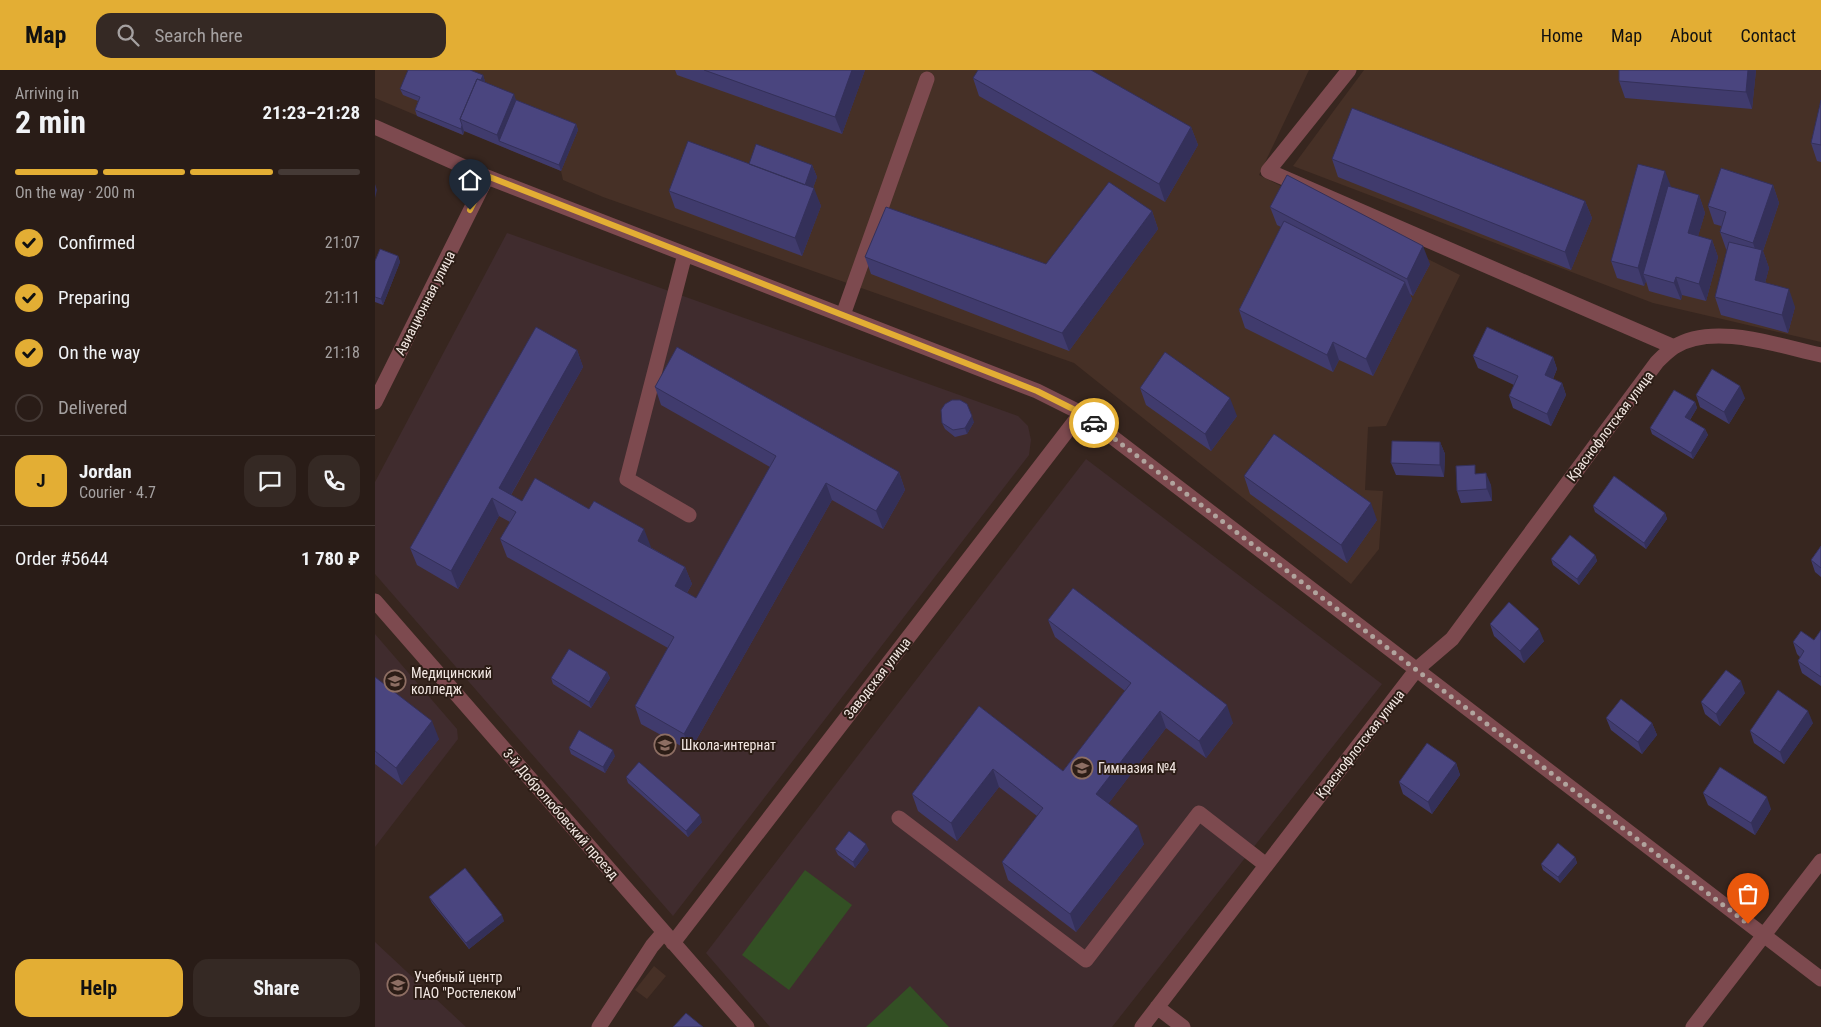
<!DOCTYPE html>
<meta charset="utf-8">
<style>
:root{--surface:#291c17;--page:#352924;--text:#f1f3f6;--muted:#a5a1a1;--line:#453a36;--accent:#e3ae34}
body{margin:0;font-family:"Roboto Condensed",sans-serif;background:var(--page);color:var(--text);height:100vh;display:flex;flex-direction:column;font-size:19px;white-space:nowrap}
*{box-sizing:border-box;margin:0}
p{font-size:16px;color:var(--muted)}
.icon{flex:none;width:28px;height:28px;fill:none;stroke:currentColor;stroke-width:2;stroke-linecap:round;stroke-linejoin:round}
.map{position:relative;flex:1;overflow:hidden}
.sheet{display:flex;flex-direction:column;background:var(--surface);width:375px}
.sheet>*{flex:none}
.pin{position:absolute;display:grid;place-items:center;width:42px;height:42px;color:#fff;margin:-51px -21px;border-radius:50% 50% 50% 0;rotate:-45deg;box-shadow:0 0 5px #0007}
.pin .icon{rotate:45deg}
.courier{position:absolute;display:grid;place-items:center;width:50px;height:50px;margin:-25px;border:4px solid #e3ae34;border-radius:50%;background:#fff;color:#222;box-shadow:0 1px 6px #0007}
.head em{font-style:normal;font-weight:700}
.head div{display:flex;flex-direction:column-reverse}
.head{display:flex;align-items:center;justify-content:space-between;height:85px;padding:0 15px}
h1{font-size:32px;font-weight:700;line-height:38px}
.bar{display:grid;grid-template-columns:repeat(4,1fr);gap:8px 5px;align-content:center;height:60px;padding:0 15px}
.bar i{height:6px;border-radius:4px;background:var(--line)}
.bar .current{background:var(--accent)}
.bar p{grid-column:span 4}
.line{display:flex;align-items:center;gap:12px;padding:0 15px;border-top:1px solid var(--line)}
.line div{flex:1}
.round{display:grid;place-items:center;flex:none;width:52px;height:52px;border-radius:15px;background:var(--page)}
ol{padding:0 15px;list-style:none}
li{display:flex;align-items:center;gap:15px;height:55px}
li p{margin-inline-start:auto}
li .icon{padding:5px;border-radius:50%;background:var(--accent);color:#111;stroke-width:4}
li:last-child{color:var(--muted)}
li i{width:28px;height:28px;border:2px solid var(--line);border-radius:50%}
.primary-button{display:flex;gap:10px;margin-top:auto;padding:10px 15px}
.primary-button a{flex:1;height:58px;border-radius:15px;background:var(--accent);color:#111;font-size:20px;font-weight:700;line-height:58px;text-align:center}
.primary-button a+a{background:var(--page);color:var(--text)}
header{display:flex;align-items:center;gap:30px;box-sizing:border-box;height:70px;padding:0 25px;background:var(--accent);color:#111}
header strong{font-size:24px}
nav{display:flex;gap:28px;margin-inline-start:auto;font-size:18px}
.search{width:350px;height:45px;background:var(--page);display:flex;align-items:center;gap:12px;box-sizing:border-box;padding:0 18px;border-radius:15px;color:var(--muted);font-size:19px}
main{display:flex;flex:1;min-height:0}
.map>svg:first-child{display:block}
.built{fill:#463026}
.education{fill:#402c2e}
.green{fill:#335024}
.lines{fill:none;stroke-linecap:round;stroke-linejoin:round}
.minor{stroke:#7d4a4f;stroke-width:15}
.wall{fill:#403b6d}
.shaded-wall{fill:#343059}
.building{fill:#4a457f;stroke:#343059}
.done{stroke:#b1a49e;stroke-width:5;stroke-dasharray:0 9}
.route{stroke:#e3ae34;stroke-width:6}
.labels{text-anchor:middle;dominant-baseline:central;stroke-width:4;stroke-linejoin:round;paint-order:stroke}
.street-label{font-size:14px;fill:#f3e8e3;stroke:#2c1d16}
.poi-label{font-size:14px;fill:#f3e8e3;stroke:#2c1d16;text-anchor:start}
</style>
<header>
<strong>Map</strong>
<div class="search"><svg class="icon" aria-label="search" viewBox="0 0 24 24"><circle cx="10" cy="10" r="6"/><path d="M15 15l6 6"/></svg>Search here</div>
<nav><a>Home</a><a>Map</a><a>About</a><a>Contact</a></nav>
</header>
<main>
<section class="sheet">
<div class="head"><div><h1>2 min</h1><p>Arriving in</p></div><em>21:23–21:28</em></div>
<div class="bar"><i class="current"></i><i class="current"></i><i class="current"></i><i></i><p>On the way · 200 m</p></div>
<ol>
<li><svg class="icon" aria-label="check" viewBox="0 0 24 24"><path d="M5 12l5 5 9-10"/></svg>Confirmed<p>21:07</p></li>
<li><svg class="icon" aria-label="check" viewBox="0 0 24 24"><path d="M5 12l5 5 9-10"/></svg>Preparing<p>21:11</p></li>
<li><svg class="icon" aria-label="check" viewBox="0 0 24 24"><path d="M5 12l5 5 9-10"/></svg>On the way<p>21:18</p></li>
<li><i></i>Delivered</li>
</ol>
<div class="line" style="height:90px"><b class="round" style="background:var(--accent);color:#111">J</b><div><b>Jordan</b><p>Courier · 4.7</p></div><a class="round"><svg class="icon" aria-label="chat" viewBox="0 0 24 24"><path d="M4 5h16v11H9l-5 4z"/></svg></a><a class="round"><svg class="icon" aria-label="phone" viewBox="0 0 24 24"><path d="M5 4h4l2 5-3 2q2 4 5 5l2-3 5 2v4C11 20 4 13 5 4z"/></svg></a></div>
<div class="line" style="height:65px"><div>Order #5644</div><b>1 780 ₽</b></div>
<div class="primary-button"><a>Help</a><a>Share</a></div>
</section>
<div class="map">
<svg width="1446" height="957" viewBox="0 0 1446 957">
<rect width="100%" height="100%" fill="#37261f"/>
<path class="built" d="M0,0H934L884,105L1085,205L1011,356L993,357L990,420L1008,421L1004,479L976,514L699,293L228,127L188,110L186,101L90,61L88,65L0,28Z
M989,0H1446V272L1278,233L918,96Z
M279,896L291,906L272,929L260,920Z"/>
<path class="education" d="M132,163L643,346L653,356L656,370L654,385L298,846L0,504V412Z
M711,389L1007,614L737,957H395L331,883Z
M0,564L82,659L83,669L0,777Z
M0,872L91,957H0Z"/>
<path class="green" d="M430,800L477,835L414,920L367,885Z
M535,916L574,957H491Z"/>
<g class="lines">
<path class="minor" d="M974,0L893,101L1299,277
M0,57L112,107L662,321L706,343L1446,909
M310,184L252,409L314,445
M468,245L552,9
M0,332L112,107
M0,531L372,957
M524,748L711,890L824,743L891,795
M298,873L706,343
M782,937L808,957
M224,957L277,876L289,862
M767,957L1042,599L1077,569L1282,292C1287,287 1293,281 1299,277C1338,252 1404,276 1446,285
M1318,957L1446,791"/>
</g>
<path class="wall" d="M300,0H490L467,64L302,5Z
M1381,0L1377,39L1250,28L1244,11Z
M108,5L110,12L141,30L201,54L203,60L186,101L89,61L88,65L42,46L40,40L43,31L28,25L25,19Z
M598,8L816,57L823,75L790,132L604,26Z
M1446,30V92L1442,91L1436,73Z
M957,89L1210,131L1217,148L1196,200L963,107Z
M374,94L437,95L442,107L438,118L446,136L427,186L300,138L294,121Z
M1398,115L1404,133L1388,181L1394,198L1390,213L1420,237L1413,263L1346,245L1340,227L1352,180L1351,179L1345,162L1346,156L1339,154L1333,136Z
M1296,117L1324,125L1330,143L1323,166L1337,170L1343,187L1331,231L1307,225L1306,230L1274,221L1271,211L1269,216L1242,208L1236,191Z
M895,137L1055,194L1038,226L1035,224L1037,229L998,306L964,290L958,302L870,258L864,240L906,157L902,155Z
M777,141L783,159L694,281L496,204L490,187L671,194Z
M23,186L25,192L8,235L0,232V191Z
M202,280L208,297L136,425L147,431L276,477H275L310,497L317,514L312,523L321,528L395,397L286,335L280,317L524,402L530,420L508,459L457,430L315,681L266,654L260,636L293,578L132,487L125,469L135,452L124,446L83,519L42,495L35,478Z
M1098,286L1178,287L1182,299L1178,309L1187,313L1191,325L1176,356L1138,338L1134,326L1139,315L1103,298Z
M765,318L862,346L836,381L771,335Z
M1321,325L1370,328L1354,354L1325,337Z
M1320,332L1322,338L1315,350L1330,359L1333,365L1318,389L1277,364L1275,358Z
M599,352L592,364L580,367L570,359L567,353Z
M1065,372L1070,384L1069,407L1021,405L1016,393Z
M1103,404L1116,415L1117,431L1086,433L1082,421Z
M869,406L1002,450L972,493L875,424Z
M1218,436L1290,443L1292,449L1271,479L1220,442Z
M1446,476V507L1440,502L1436,490Z
M1220,485L1222,491L1204,515L1178,495L1176,489Z
M673,550L858,653L831,688L791,658L733,734L769,774L701,862L633,810L627,792L662,746L624,717L582,771L543,741L537,724L604,636L688,701L750,621L680,567Z
M1115,554L1169,571L1149,593L1119,566Z
M1446,560V616L1427,603L1423,591L1425,587L1422,584L1418,572L1439,570Z
M232,602L235,608L216,638L178,614L176,608Z
M0,607L64,669L27,715L0,694Z
M1370,623L1345,656L1330,644L1326,632Z
M1231,648L1277,653L1282,665L1267,684L1236,660Z
M1438,653L1409,694L1379,673L1375,661Z
M194,678L240,686L230,703L196,684Z
M1081,693L1085,705L1057,744L1028,724L1024,712Z
M251,707L327,752L313,767L253,713Z
M1328,723L1396,739L1380,765L1333,735Z
M460,779L494,780L480,798L463,785Z
M1200,787L1202,793L1185,813L1168,800L1166,794Z
M54,827L129,851L94,879L57,833Z"/>
<path class="shaded-wall" d="M477,0H490L467,64L460,47Z
M1373,0H1381L1377,39L1371,22Z
M108,5L110,11L93,53L89,51Z
M139,24L143,36L124,71L122,65Z
M201,54L203,60L186,101L184,95Z
M87,55L89,61L88,65L86,59Z
M816,57L823,75L790,132L784,114Z
M437,95L442,107L433,131L428,119Z
M1290,101L1297,119L1268,204L1271,211L1269,216L1263,198Z
M0,114L2,120L0,128Z
M1398,115L1404,133L1388,181L1394,198L1386,228L1380,210L1384,191L1378,173Z
M439,118L446,136L427,186L420,168Z
M1324,125L1330,143L1319,180L1313,163Z
M1210,131L1217,148L1196,200L1190,182Z
M777,141L783,159L694,281L687,263Z
M1337,170L1343,187L1331,231L1324,214Z
M1048,176L1055,194L1038,226L1032,209Z
M23,186L25,192L8,235L6,229Z
M1301,207L1307,225L1306,230L1299,213Z
M1030,212L1037,229L998,306L991,289Z
M1414,219L1420,237L1413,263L1407,245Z
M958,272L964,290L958,302L952,285Z
M202,280L208,297L130,435L124,418Z
M1178,287L1182,299L1174,317L1170,305Z
M1187,313L1191,325L1176,356L1172,344Z
M1365,316L1370,328L1354,354L1349,342Z
M855,328L862,346L836,381L830,364Z
M1320,332L1322,338L1313,353L1310,347Z
M597,346L599,352L592,364L590,358Z
M1330,359L1333,365L1318,389L1316,383Z
M1065,372L1070,384L1069,407L1065,395Z
M524,402L530,420L508,459L501,441Z
M1111,403L1116,415L1117,431L1112,419Z
M451,413L457,430L315,681L309,664Z
M117,428L124,446L83,519L76,501Z
M996,433L1002,450L972,493L966,475Z
M1290,443L1292,449L1271,479L1269,473Z
M269,459L276,477L270,488L263,471Z
M1220,485L1222,491L1204,515L1202,509Z
M310,497L317,514L306,533L300,516Z
M1164,559L1169,571L1149,593L1145,581Z
M232,602L235,608L216,638L214,632Z
M1366,611L1370,623L1345,656L1341,644Z
M852,635L858,653L831,688L824,671Z
M785,641L791,658L727,742L721,724Z
M1433,641L1438,653L1409,694L1405,682Z
M57,651L64,669L27,715L21,698Z
M1277,653L1282,665L1267,684L1263,672Z
M238,680L240,686L230,703L228,697Z
M1081,693L1085,705L1057,744L1053,732Z
M618,699L624,717L582,771L576,753Z
M1392,727L1396,739L1380,765L1376,753Z
M325,745L327,752L313,767L311,761Z
M763,756L769,774L701,862L695,844Z
M491,774L494,780L480,798L478,792Z
M1200,787L1202,793L1185,813L1183,807Z
M127,845L129,851L94,879L91,873Z"/>
<path class="building" d="M33,0H95L108,5L106,10L102,9L85,49L87,55L86,59L40,40L45,27L25,19Z
M329,0H477L460,47Z
M603,0H716L816,57L784,114L598,8Z
M1244,0H1373L1371,22L1244,11Z
M102,9L139,24L122,65L85,49Z
M141,30L201,54L184,95L124,71Z
M1446,30V75L1436,73Z
M977,38L1210,131L1190,182L957,89Z
M313,71L439,118L420,168L294,121Z
M381,74L437,95L430,115L374,94Z
M1263,94L1290,101L1263,198L1236,191Z
M1346,98L1398,115L1378,173L1345,162L1351,142L1333,136Z
M912,105L1048,176L1032,209L895,137Z
M734,112L777,141L687,263L490,187L511,137L671,194Z
M1293,116L1324,125L1313,163L1337,170L1324,214L1301,207L1299,213L1268,204Z
M909,151L1030,212L991,289L958,272L952,285L864,240Z
M1354,172L1387,180L1380,210L1414,219L1407,245L1340,227Z
M5,179L23,186L6,229L0,227V191Z
M161,257L202,280L124,418L147,431L160,408L214,439L219,431L269,459L263,471L310,497L300,516L321,528L401,386L280,317L302,277L524,402L501,441L451,413L309,664L260,636L299,567L125,469L141,442L117,428L76,501L35,478Z
M1112,257L1178,287L1170,305L1187,313L1172,344L1134,326L1143,306L1098,286Z
M790,282L855,328L830,364L765,318Z
M1337,299L1365,316L1349,342L1321,325Z
M1299,320L1320,332L1310,347L1330,359L1316,383L1275,358Z
M577,330H585L592,334L597,346L590,358L578,360L567,353L566,340L570,334Z
M899,364L996,433L966,475L869,406Z
M1017,371L1065,372V395L1016,393Z
M1100,395V404L1111,403L1112,419L1082,421L1081,396Z
M1239,406L1290,443L1269,473L1218,436Z
M1195,465L1220,485L1202,509L1176,489Z
M1446,476V498L1436,490Z
M698,518L852,635L824,671L785,641L721,724L763,756L695,844L627,792L668,738L618,699L576,753L537,724L604,636L688,701L756,613L673,550Z
M1134,532L1164,559L1145,581L1115,554Z
M1446,560V607L1423,591L1429,581L1418,572L1426,561L1439,570Z
M194,579L232,602L214,632L176,608Z
M1351,600L1366,611L1341,644L1326,632Z
M0,607L57,651L21,698L0,681Z
M1403,620L1433,641L1405,682L1375,661Z
M1246,629L1277,653L1263,672L1231,648Z
M204,660L238,680L228,697L194,678Z
M1052,673L1081,693L1053,732L1024,712Z
M264,692L325,745L311,761L251,707Z
M1345,697L1392,727L1376,753L1328,723Z
M474,761L491,774L478,792L460,779Z
M1183,773L1200,787L1183,807L1166,794Z
M90,798L127,845L91,873L54,827Z
M311,943L328,957H298Z"/>
<g class="lines">
<path class="done" d="M719,353L1373,854"/>
<path class="route" d="M95,140L112,106L662,321L706,343L719,353"/>
</g>
<defs>
<g id="university-ring" transform="scale(1.125)"><circle r="9.5" fill="#2c1d16" stroke="#8d6e63" stroke-width="1.5"/><path d="M0-5L7-2L0 1L-7-2ZM-4 1L0 2.5L4 1V4Q0 6-4 4Z" fill="#8d6e63"/></g>
<g id="school-ring" transform="scale(1.125)"><circle r="9.5" fill="#2c1d16" stroke="#8d6e63" stroke-width="1.5"/><path d="M0-5L7-2L0 1L-7-2ZM-4 1L0 2.5L4 1V4Q0 6-4 4Z" fill="#8d6e63"/></g>
</defs>
<g fill-rule="evenodd">
<use href="#university-ring" x="20" y="611"/>
<use href="#school-ring" x="290" y="675"/>
<use href="#school-ring" x="707" y="698"/>
<use href="#university-ring" x="23" y="915"/>
</g>
<g class="labels">
<g class="street-label">
<text transform="translate(50 233) rotate(-63)">Авиационная улица</text>
<text transform="translate(1235 356) rotate(-53)">Краснофлотская улица</text>
<text transform="translate(502 608) rotate(-52)">Заводская улица</text>
<text transform="translate(985 674) rotate(-52)">Краснофлотская улица</text>
<text transform="translate(186 744) rotate(49)">3-й Добролюбовский проезд</text>
</g>
<g class="poi-label">
<text x="36" y="603">Медицинский<tspan x="36" dy="16">колледж</tspan></text>
<text x="306" y="675">Школа-интернат</text>
<text x="723" y="698">Гимназия №4</text>
<text x="39" y="907">Учебный центр<tspan x="39" dy="16">ПАО "Ростелеком"</tspan></text>
</g>
</g>
</svg>
<div class="pin" style="left:1373px;top:854px;background:#ea580c"><svg class="icon" aria-label="bag" viewBox="0 0 24 24"><path d="M5 8h14l-1 12H6zM9 8a3 3 0 0 1 6 0"/></svg></div>
<div class="pin" style="left:95px;top:140px;background:#1f2937"><svg class="icon" aria-label="home" viewBox="0 0 24 24"><path d="M3 11l9-7 9 7M6 9v11h12V9"/></svg></div>
<div class="courier" style="left:719px;top:353px"><svg class="icon" aria-label="car" viewBox="0 0 24 24"><path d="M5 17H2v-5l4-1 3-4h7l3 4 3 1v5h-3M9 17h6M6 11h13"/><circle cx="7" cy="17" r="2"/><circle cx="17" cy="17" r="2"/></svg></div>
</div>
</main>
